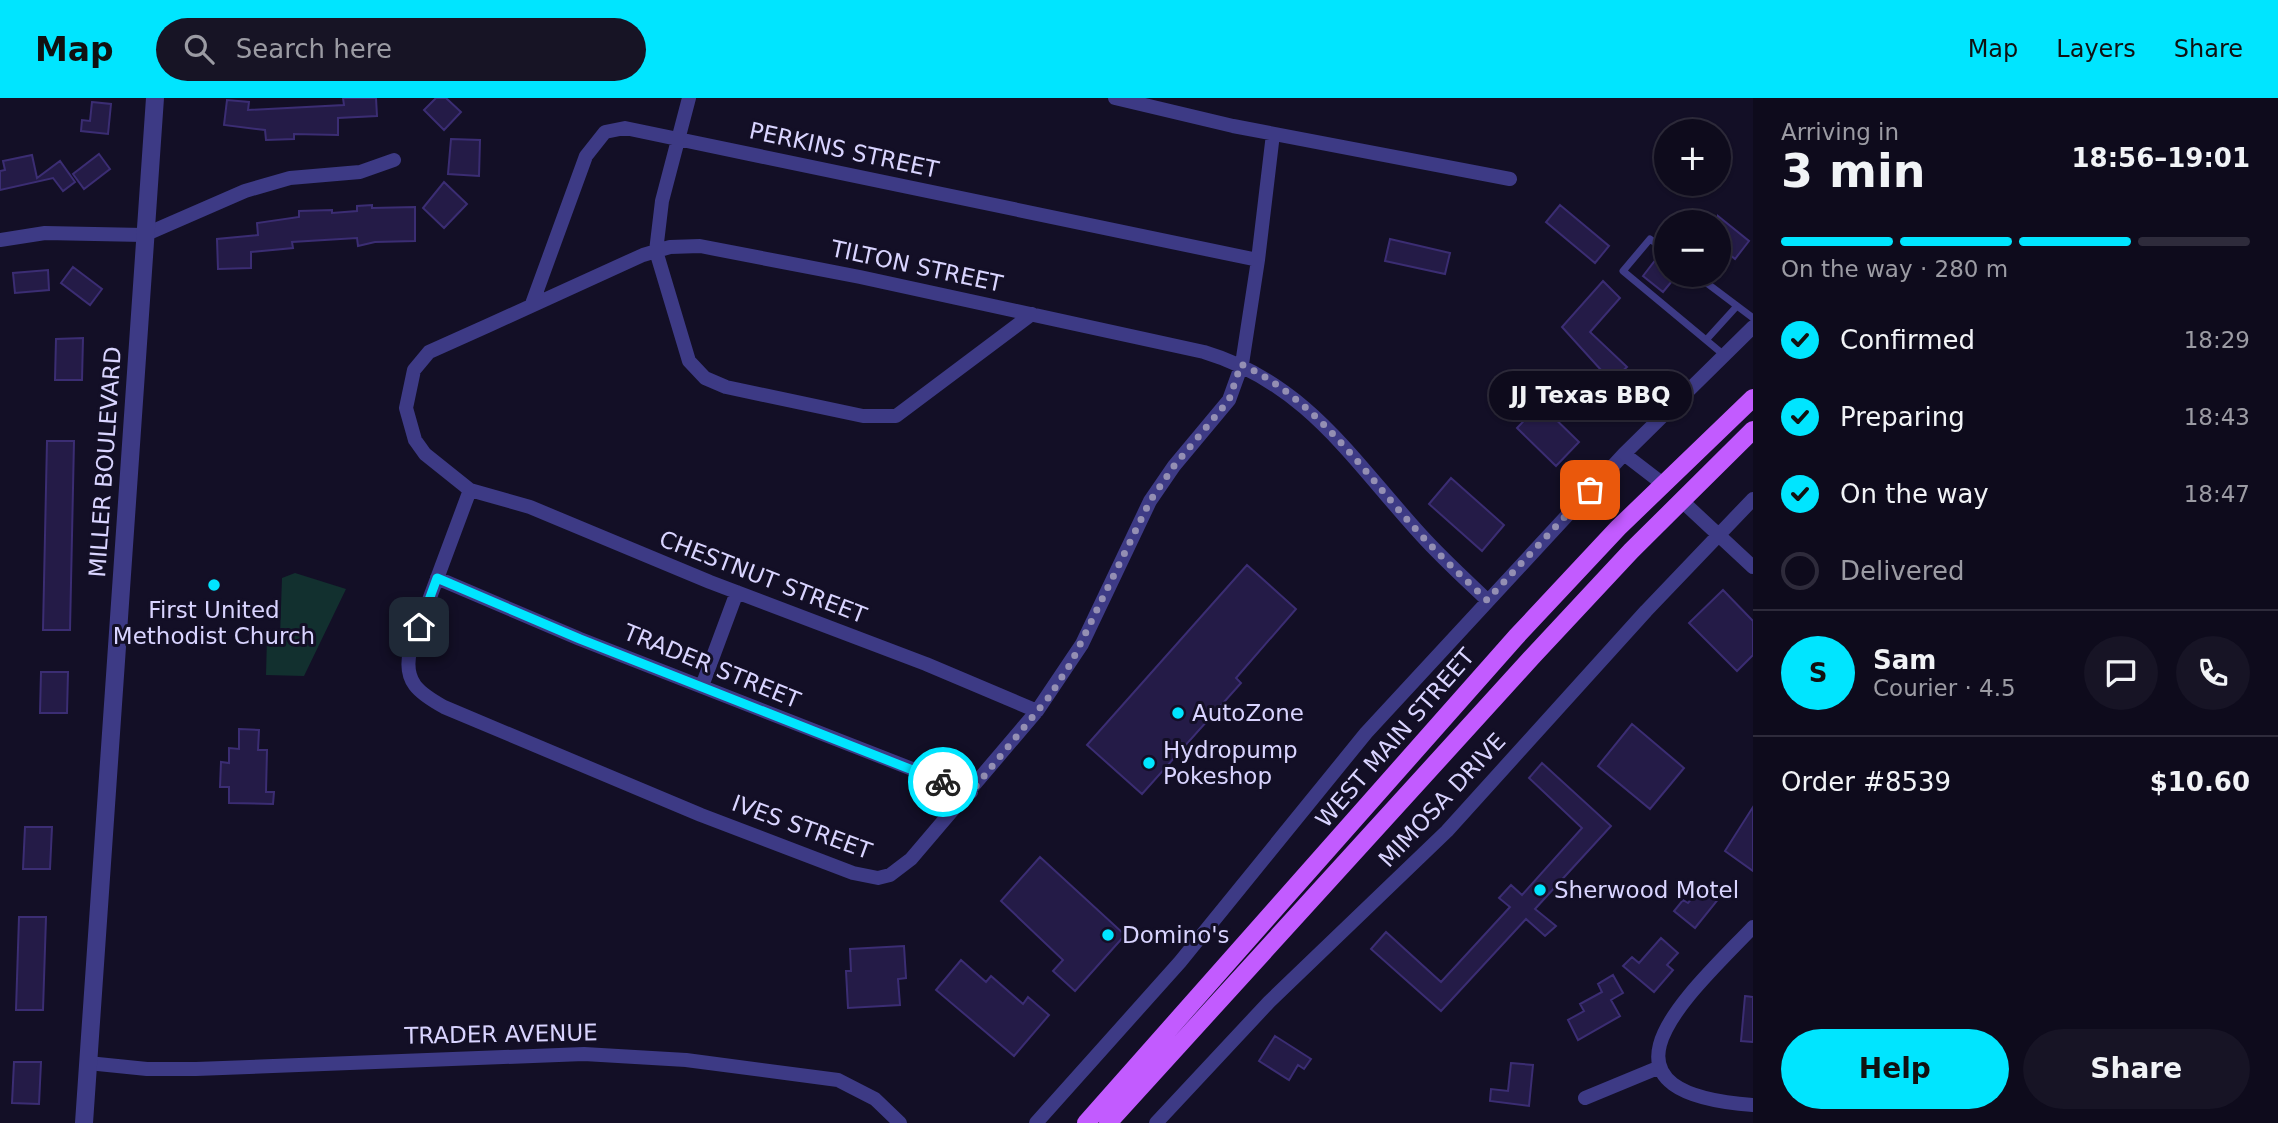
<!DOCTYPE html>
<meta charset="utf-8">
<style>
:root{--surface:#0e0b1c;--page:#171425;--text:#f1f3f6;--muted:#9b9ba3;--line:#2e2b3b;--accent:#00e5ff}
body{margin:0;font-family:"DejaVu Sans",sans-serif;background:var(--page);color:var(--text);height:100vh;display:flex;flex-direction:column;font-size:26px;white-space:nowrap}
*{box-sizing:border-box;margin:0}
p{font-size:23px;color:var(--muted)}
.icon{flex:none;width:38px;height:38px;fill:none;stroke:currentColor;stroke-width:2;stroke-linecap:round;stroke-linejoin:round}
.map{position:relative;flex:1;overflow:hidden}
.side{display:flex;flex-direction:column;background:var(--surface);width:525px}
.side>*{flex:none}
.tools{position:absolute;left:1654px;top:21px;display:grid;gap:14px}
.tools a{display:grid;place-items:center;width:77px;height:77px;border-radius:50%;background:var(--surface);box-shadow:0 2px 5px #0004,0 0 0 2px var(--line);font-size:35px}
.pin{position:absolute;display:grid;place-items:center;width:60px;height:60px;color:#fff;margin:-30px;border-radius:14px;box-shadow:0 4px 10px #0006}
.courier{position:absolute;display:grid;place-items:center;width:70px;height:70px;margin:-35px;border:5px solid #00e5ff;border-radius:50%;background:#fff;color:#222;box-shadow:0 2px 9px #0007}
.bubble{position:absolute;height:49px;border-radius:24px;background:var(--surface);box-shadow:0 2px 5px #0004,0 0 0 2px var(--line);font-size:23px;font-weight:600;line-height:49px;text-align:center}
.head em{font-style:normal;font-weight:600}
.head div{display:flex;flex-direction:column-reverse}
.head{display:flex;align-items:center;justify-content:space-between;height:119px;padding:0 28px}
h1{font-size:46px;font-weight:600;line-height:52px}
.bar{display:grid;grid-template-columns:repeat(4,1fr);gap:10px 7px;align-content:center;height:84px;padding:0 28px}
.bar i{height:9px;border-radius:5px;background:var(--line)}
.bar .current{background:var(--accent)}
.bar p{grid-column:span 4}
.line{display:flex;align-items:center;gap:18px;padding:0 28px;border-top:2px solid var(--line)}
.line div{flex:1}
.round{display:grid;place-items:center;flex:none;width:74px;height:74px;border-radius:37px;background:var(--page)}
ol{padding:0 28px;list-style:none}
li{display:flex;align-items:center;gap:21px;height:77px}
li p{margin-inline-start:auto}
li .icon{padding:7px;border-radius:50%;background:var(--accent);color:#111;stroke-width:4}
li:last-child{color:var(--muted)}
li i{width:38px;height:38px;border:4px solid var(--line);border-radius:50%}
.action{display:flex;gap:14px;margin-top:auto;padding:14px 28px}
.action a{flex:1;height:80px;border-radius:42px;background:var(--accent);color:#111;font-size:28px;font-weight:600;line-height:80px;text-align:center}
.action a+a{background:var(--page);color:var(--text)}
header{display:flex;align-items:center;gap:42px;box-sizing:border-box;height:98px;padding:0 35px;background:var(--accent);color:#111}
header strong{font-size:33px}
nav{display:flex;gap:38px;margin-inline-start:auto;font-size:24px}
.search{width:490px;height:63px;background:var(--page);display:flex;align-items:center;gap:18px;box-sizing:border-box;padding:0 24px;border-radius:38px;color:var(--muted);font-size:26px}
main{display:flex;flex:1;min-height:0}
.map>svg:first-child{display:block}
.green{fill:#12302f}
.building{fill:#241b47;stroke:#3b2d73;stroke-width:2}
.lines{fill:none;stroke-linecap:round;stroke-linejoin:round}
.service{stroke:#3d3a85;stroke-width:7}
.minor{stroke:#3d3a85;stroke-width:14}
.tertiary{stroke:#3d3a85;stroke-width:18}
.primary{stroke:#c25bff;stroke-width:18}
.done{stroke:#948fb3;stroke-width:7;stroke-dasharray:0 12.6}
.route{stroke:#00e5ff;stroke-width:9}
.poi-dot{fill:#00e5ff;stroke:#130f26;stroke-width:2.5}
.labels{text-anchor:middle;dominant-baseline:central;stroke-width:6;stroke-linejoin:round;paint-order:stroke}
.street-label{font-size:23px;fill:#d9d4ff;stroke:#130f26}
.poi-label{font-size:23px;fill:#d9d4ff;stroke:#130f26;text-anchor:start}
</style>
<header>
<strong>Map</strong>
<div class="search"><svg class="icon" aria-label="search" viewBox="0 0 24 24"><circle cx="10" cy="10" r="6"/><path d="M15 15l6 6"/></svg>Search here</div>
<nav><a>Map</a><a>Layers</a><a>Share</a></nav>
</header>
<main>
<div class="map">
<svg width="1753" height="1025" viewBox="0 0 1753 1025">
<rect width="100%" height="100%" fill="#130f26"/>
<path class="green" d="M295,475L346,491L304,578L266,577L267,539L280,538L282,480Z"/>
<path class="building" d="M343,0H376L377,18L338,20V37L294,36V41L266,42L265,32L224,27L227,2L249,4L248,12L344,7Z
M436,0H446L461,14L444,32L424,12Z
M92,4L111,6L108,36L81,33L82,22L90,23Z
M451,41L480,42L479,78L448,76Z
M99,56L110,71L84,91L73,76Z
M32,57L37,80L60,63L75,84L63,93L53,80L0,92V73L5,72L3,63Z
M444,84L467,106L444,130L423,110Z
M372,107V110L415,109V143L375,144L358,148L357,140L292,144L293,150L251,154V170L218,171L217,141L258,137L257,125L299,119V113L332,112V115L357,113V108Z
M1560,107L1609,148L1595,165L1546,124Z
M1718,118L1749,143L1735,161L1718,147Z
M1390,141L1450,155L1445,176L1385,163Z
M1657,160L1666,167V177H1677L1663,194L1643,178Z
M73,169L102,191L90,207L61,185Z
M48,172L49,192L15,195L13,175Z
M1603,183L1620,200L1590,234L1627,269L1611,283L1562,229Z
M83,240L82,282H55L56,241Z
M1540,306L1579,344L1556,368L1517,330Z
M47,343H74L70,532H43Z
M1451,380L1504,427L1482,453L1429,406Z
M1247,467L1296,511L1236,580L1241,585L1142,696L1087,647Z
M1723,492L1753,523V557L1737,573L1689,525Z
M41,574H68L67,615H40Z
M1632,626L1684,670L1650,711L1598,668Z
M239,631L259,632L258,652H267L266,694H274L273,706L229,705V689H220L221,664L229,665V650L239,651Z
M1542,665L1611,728L1535,811L1556,828L1545,838L1526,821L1441,913L1371,851L1386,834L1441,884L1510,809L1499,800L1511,787L1522,797L1582,730L1529,680Z
M1753,709V773L1725,753Z
M25,729H52L50,771H23Z
M1040,759L1125,837L1075,893L1053,873L1063,862L1001,803Z
M1704,786L1720,799L1695,830L1674,813L1683,802L1688,805Z
M19,819H46L43,912H16Z
M1661,840L1678,855L1667,867L1673,872L1654,894L1623,868L1632,859L1639,865Z
M904,848L906,880L898,881L900,907L848,910L846,873H851L850,851Z
M961,862L986,884L991,878L1023,906L1028,899L1049,917L1014,958L936,892Z
M1613,877L1623,895L1611,902L1620,918L1578,942L1568,922L1584,913L1580,906L1602,894L1598,886Z
M1745,898L1753,899V944L1741,943Z
M1275,938L1311,961L1304,971L1298,967L1289,982L1259,963Z
M14,964H41L39,1006L12,1005Z
M1511,965L1533,967L1529,1008L1490,1003L1491,991L1508,993Z"/>
<g class="lines">
<path class="service" d="M1666,153L1650,141L1623,173L1724,257
M1696,177L1753,220
M1707,241L1737,208"/>
<path class="minor" d="M689,0L662,103L656,153L689,263L705,280L726,289L863,318H896L1032,216
M1115,0L1233,28L1510,81
M0,142L45,135L144,137L245,93L290,80L360,74L394,62
M532,206L586,58L605,34L625,30L1258,162
M1624,356L1663,386
M470,392L410,553C403,584 419,595 444,609L701,717L853,775L878,780L890,777L911,761L1037,613L1082,546L1150,403L1174,368L1229,302L1242,266L1258,162L1273,36
M1682,403L1753,469
M437,480L580,541L971,694
M702,588L737,494
M1037,613L926,566L710,484L530,409L470,392L425,356L415,342L406,310L414,272L429,254L487,228L643,157L670,149L700,148L860,179L1204,254C1307,285 1353,363 1422,438C1442,460 1465,481 1487,502
M1753,829C1688,897 1577,994 1753,1007
M88,965L147,971H196L584,956L686,962L838,982L875,1001L900,1025
M1585,1000L1660,969
M1036,1025L1180,864L1366,635L1624,356L1753,229
M1156,1025L1269,904L1447,733L1646,513L1753,401"/>
<path class="tertiary" d="M84,1025L155,0"/>
<path class="primary" d="M1086,1025L1516,539L1618,430L1753,300
M1108,1025L1533,558L1631,453L1753,332"/>
</g>
<g class="lines">
<path class="done" d="M943,684L971,694L1049,599L1071,565L1150,403L1174,368L1229,302L1241,266C1319,303 1366,378 1422,438C1443,461 1465,481 1487,502L1590,392"/>
<path class="route" d="M419,529L437,480L580,541L943,684"/>
</g>
<g class="poi-dot">
<circle cx="214" cy="487" r="7"/>
<circle cx="1178" cy="615" r="7"/>
<circle cx="1149" cy="665" r="7"/>
<circle cx="1540" cy="792" r="7"/>
<circle cx="1108" cy="837" r="7"/>
</g>
<g class="labels">
<g class="street-label">
<text transform="translate(844 52) rotate(12)">PERKINS STREET</text>
<text transform="translate(917 168) rotate(12)">TILTON STREET</text>
<text transform="translate(105 364) rotate(-86)">MILLER BOULEVARD</text>
<text transform="translate(763 479) rotate(21)">CHESTNUT STREET</text>
<text transform="translate(712 568) rotate(22)">TRADER STREET</text>
<text transform="translate(1395 640) rotate(-49)">WEST MAIN STREET</text>
<text transform="translate(1442 702) rotate(-47)">MIMOSA DRIVE</text>
<text transform="translate(802 729) rotate(20)">IVES STREET</text>
<text transform="translate(501 936) rotate(-1)">TRADER AVENUE</text>
</g>
<g class="poi-label">
<text x="214" y="512" text-anchor="middle">First United<tspan x="214" dy="26">Methodist Church</tspan></text>
<text x="1192" y="615">AutoZone</text>
<text x="1163" y="652">Hydropump<tspan x="1163" dy="26">Pokeshop</tspan></text>
<text x="1554" y="792">Sherwood Motel</text>
<text x="1122" y="837">Domino's</text>
</g>
</g>
</svg>
<div class="tools">
<a>+</a>
<a>−</a>
</div>
<div class="pin" style="left:1590px;top:392px;background:#ea580c"><svg class="icon" aria-label="bag" viewBox="0 0 24 24"><path d="M5 8h14l-1 12H6zM9 8a3 3 0 0 1 6 0"/></svg></div>
<div class="pin" style="left:419px;top:529px;background:#1f2937"><svg class="icon" aria-label="home" viewBox="0 0 24 24"><path d="M3 11l9-7 9 7M6 9v11h12V9"/></svg></div>
<div class="courier" style="left:943px;top:684px"><svg class="icon" aria-label="bike" viewBox="0 0 24 24"><circle cx="6" cy="16" r="4"/><circle cx="18" cy="16" r="4"/><path d="M6 16l4-8h5l3 8M10 8l3 8H6M13 5h3"/></svg></div>
<div class="bubble" style="left:1489px;top:273px;width:203px">JJ Texas BBQ</div>
</div>
<section class="side">
<div class="head"><div><h1>3 min</h1><p>Arriving in</p></div><em>18:56–19:01</em></div>
<div class="bar"><i class="current"></i><i class="current"></i><i class="current"></i><i></i><p>On the way · 280 m</p></div>
<ol>
<li><svg class="icon" aria-label="check" viewBox="0 0 24 24"><path d="M5 12l5 5 9-10"/></svg>Confirmed<p>18:29</p></li>
<li><svg class="icon" aria-label="check" viewBox="0 0 24 24"><path d="M5 12l5 5 9-10"/></svg>Preparing<p>18:43</p></li>
<li><svg class="icon" aria-label="check" viewBox="0 0 24 24"><path d="M5 12l5 5 9-10"/></svg>On the way<p>18:47</p></li>
<li><i></i>Delivered</li>
</ol>
<div class="line" style="height:126px"><b class="round" style="background:var(--accent);color:#111">S</b><div><b>Sam</b><p>Courier · 4.5</p></div><a class="round"><svg class="icon" aria-label="chat" viewBox="0 0 24 24"><path d="M4 5h16v11H9l-5 4z"/></svg></a><a class="round"><svg class="icon" aria-label="phone" viewBox="0 0 24 24"><path d="M5 4h4l2 5-3 2q2 4 5 5l2-3 5 2v4C11 20 4 13 5 4z"/></svg></a></div>
<div class="line" style="height:91px"><div>Order #8539</div><b>$10.60</b></div>
<div class="action"><a>Help</a><a>Share</a></div>
</section>
</main>
